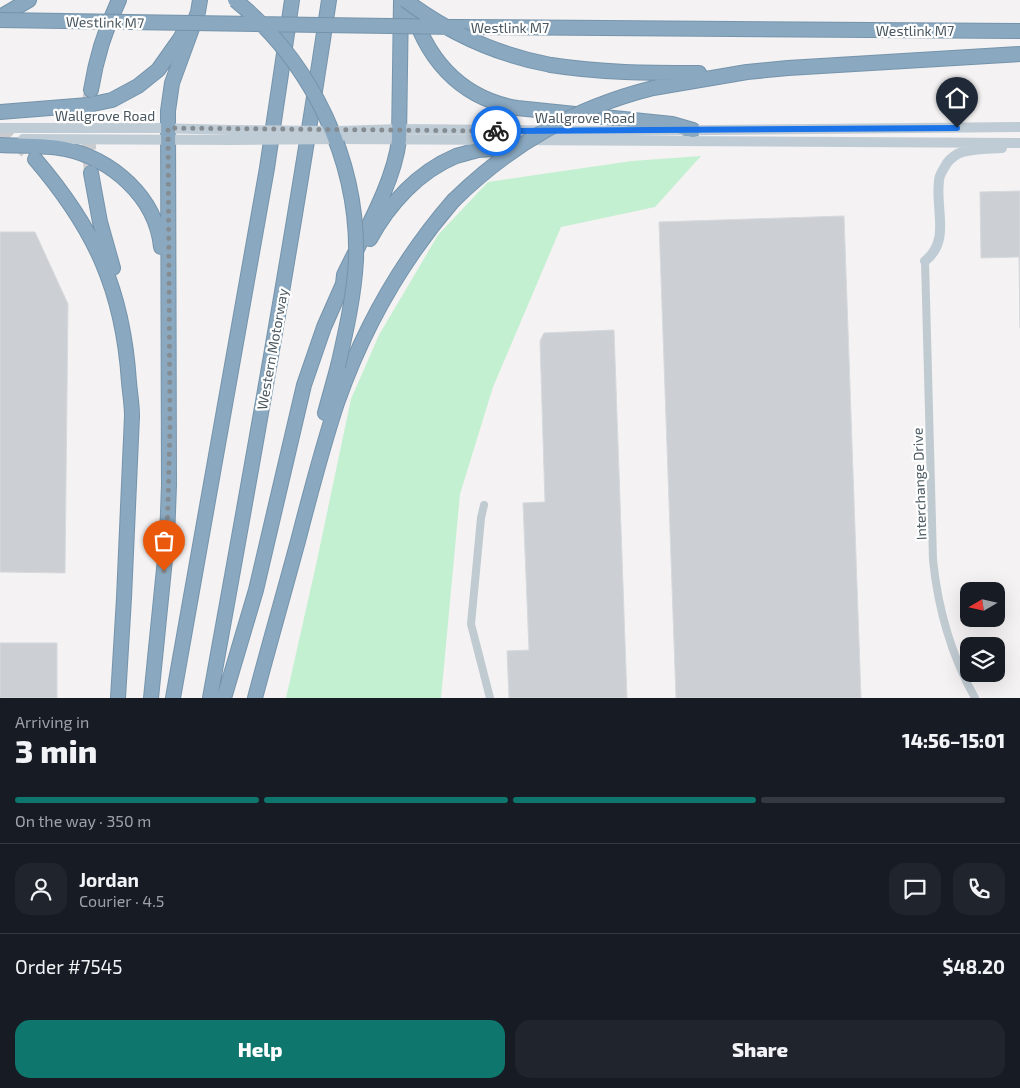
<!DOCTYPE html>
<meta charset="utf-8">
<style>
:root{--surface:#171b24;--page:#20242c;--text:#f1f3f6;--muted:#9ea1a6;--line:#363941;--accent:#0f766e}
body{margin:0;font-family:"Exo 2",sans-serif;background:var(--page);color:var(--text);height:100vh;display:flex;flex-direction:column;font-size:19px;white-space:nowrap}
*{box-sizing:border-box;margin:0}
p{font-size:16px;color:var(--muted)}
.icon{flex:none;width:28px;height:28px;fill:none;stroke:currentColor;stroke-width:2;stroke-linecap:round;stroke-linejoin:round}
.map{position:relative;height:698px;overflow:hidden}
.sheet{display:flex;flex-direction:column;background:var(--surface);flex:1}
.sheet>*{flex:none}
.needle{width:32px;rotate:261deg}
.controls{position:absolute;left:960px;top:582px;display:grid;gap:10px}
.controls a{display:grid;place-items:center;width:45px;height:45px;border-radius:10px;background:var(--surface);box-shadow:0 5px 20px #0002;font-size:25px}
.pin{position:absolute;display:grid;place-items:center;width:42px;height:42px;color:#fff;margin:-51px -21px;border-radius:50% 50% 50% 0;rotate:-45deg;box-shadow:0 0 5px #0007}
.pin .icon{rotate:45deg}
.courier{position:absolute;display:grid;place-items:center;width:50px;height:50px;margin:-25px;border:4px solid #1a73e8;border-radius:50%;background:#fff;color:#222;box-shadow:0 1px 6px #0007}
.overview em{font-style:normal;font-weight:800}
.overview div{display:flex;flex-direction:column-reverse}
.overview{display:flex;align-items:center;justify-content:space-between;height:85px;padding:0 15px}
h1{font-size:32px;font-weight:800;line-height:38px}
.bar{display:grid;grid-template-columns:repeat(4,1fr);gap:8px 5px;align-content:center;height:60px;padding:0 15px}
.bar i{height:6px;border-radius:4px;background:var(--line)}
.bar .active{background:var(--accent)}
.bar p{grid-column:span 4}
.line{display:flex;align-items:center;gap:12px;padding:0 15px;border-top:1px solid var(--line)}
.line div{flex:1}
.round{display:grid;place-items:center;flex:none;width:52px;height:52px;border-radius:15px;background:var(--page)}
.button{display:flex;gap:10px;margin-top:auto;padding:10px 15px}
.button a{flex:1;height:58px;border-radius:15px;background:var(--accent);color:#fff;font-size:20px;font-weight:800;line-height:58px;text-align:center}
.button a+a{background:var(--page);color:var(--text)}
.map>svg:first-child{display:block}
.green{fill:#c2f0d0}
.building{fill:#ccd0d4;stroke:#d6d9dd}
.lines{fill:none;stroke-linecap:round;stroke-linejoin:round}
.motorway-tunnel{stroke:#c9cbce;stroke-width:14;stroke-dasharray:14 7;stroke-linecap:butt}
.motorway-casing{stroke:#7594ac;stroke-width:16}
.minor{stroke:#c0cad1;stroke-width:8}
.secondary{stroke:#c0ccd5;stroke-width:10}
.motorway{stroke:#8aa9c0;stroke-width:14}
.motorway-bridge-casing{stroke:#7594ac;stroke-width:16;stroke-linecap:butt}
.secondary-bridge{stroke:#c0ccd5;stroke-width:10}
.motorway-bridge{stroke:#8aa9c0;stroke-width:14}
.done{stroke:#858d93;stroke-width:5;stroke-dasharray:0 9}
.route{stroke:#1a73e8;stroke-width:6}
.labels{text-anchor:middle;dominant-baseline:central;stroke-width:4.5;stroke-linejoin:round;paint-order:stroke}
.street-label{font-size:14px;fill:#495760;stroke:#fff}
</style>
<div class="map">
<svg width="1020" height="698" viewBox="0 0 1020 698">
<rect width="100%" height="100%" fill="#f4f2f2"/>
<path class="green" d="M701,156L655,207L561,227L493,387L460,494L441,698H286L316,565L351,399L379,335L438,235L488,182L632,161Z"/>
<path class="building" d="M1020,191V328L1019,257L981,258L980,192Z
M844,216L861,698H676L659,222Z
M0,232H35L68,304L65,573L0,572Z
M614,330L627,698H509L507,651L529,650L523,503L545,502L540,341L544,333Z
M0,643H57V698H0Z"/>
<g class="lines">
<path class="motorway-tunnel" d="M90,94L88,134L91,173
M0,128L35,159"/>
<g class="motorway-casing">
<path id="motorway" d="M410,0C423,56 459,98 517,108L672,124L693,130
M0,17L29,0
M458,27L1020,31
M551,65C601,73 649,73 699,73
M653,88L747,72L788,68L1020,54
M91,90C96,59 105,29 119,0
M0,112L88,105L112,100L138,86L158,70L180,39L185,30
M0,145C21,146 45,145 65,149C112,159 156,197 161,247
M35,159C95,229 123,290 129,382C130,394 132,404 132,416L124,598L118,698
M91,173L100,222L113,268
M370,239C389,204 418,172 456,156C463,154 471,152 478,150C484,149 492,150 498,148C501,146 504,143 507,141
M325,413L338,366
M151,698L167,539L169,485L168,111L172,83L198,12L200,0
M173,698L267,168L292,0
M210,698C252,466 294,233 329,0
M224,698L256,590L304,385L324,327L343,284L344,275C363,235 394,183 399,140L401,0
M255,698C269,645 284,593 298,541C310,495 322,448 337,403C363,329 402,260 453,201"/>
</g>
<path class="minor" d="M925,261L933,560C938,609 951,655 975,698
M484,505L481,518L471,624L490,698"/>
<path class="secondary" d="M0,128H157L232,130
M339,131L399,129L610,131L1020,127
M23,139L232,140
M339,139L1020,143
M925,261C951,241 935,209 939,181C939,174 944,169 947,163C950,159 957,153 963,152C975,149 989,149 1002,148"/>
<use href="#motorway" class="motorway"/>
<g class="motorway-bridge-casing">
<path id="motorway-bridge" d="M235,0C312,62 359,161 356,260C354,296 346,331 338,366
M405,0C449,33 497,55 551,65
M0,20L458,27
M453,201C511,144 574,108 653,88"/>
</g>
<path class="secondary-bridge" d="M232,130L339,131
M232,140L339,139"/>
<use href="#motorway-bridge" class="motorway-bridge"/>
</g>
<g class="lines">
<path class="done" d="M164,571L167,539L170,428L168,128L496,131"/>
<path class="route" d="M496,131L957,128"/>
</g>
<g class="labels">
<g class="street-label">
<text transform="translate(105 22) rotate(1)">Westlink M7</text>
<text x="510" y="27">Westlink M7</text>
<text x="915" y="30">Westlink M7</text>
<text x="105" y="115">Wallgrove Road</text>
<text x="585" y="117">Wallgrove Road</text>
<text transform="translate(272 349) rotate(-80)">Western Motorway</text>
<text transform="translate(919 484) rotate(-92)">Interchange Drive</text>
</g>
</g>
</svg>
<div class="controls">
<a><svg class="needle" viewBox="-14 -14 28 28"><path d="M0-13l5 13h-10z" fill="#e53935"/><path d="M0 13l5-13h-10z" fill="#9ea1a6"/></svg></a>
<a><svg class="icon" aria-label="layers" viewBox="0 0 24 24"><path d="M12 4l9 5-9 5-9-5zM3 14l9 5 9-5"/></svg></a>
</div>
<div class="pin" style="left:164px;top:571px;background:#ea580c"><svg class="icon" aria-label="bag" viewBox="0 0 24 24"><path d="M5 8h14l-1 12H6zM9 8a3 3 0 0 1 6 0"/></svg></div>
<div class="pin" style="left:957px;top:128px;background:#1f2937"><svg class="icon" aria-label="home" viewBox="0 0 24 24"><path d="M3 11l9-7 9 7M6 9v11h12V9"/></svg></div>
<div class="courier" style="left:496px;top:131px"><svg class="icon" aria-label="bike" viewBox="0 0 24 24"><circle cx="6" cy="16" r="4"/><circle cx="18" cy="16" r="4"/><path d="M6 16l4-8h5l3 8M10 8l3 8H6M13 5h3"/></svg></div>
</div>
<section class="sheet">
<div class="overview"><div><h1>3 min</h1><p>Arriving in</p></div><em>14:56–15:01</em></div>
<div class="bar"><i class="active"></i><i class="active"></i><i class="active"></i><i></i><p>On the way · 350 m</p></div>
<div class="line" style="height:90px"><a class="round"><svg class="icon" aria-label="person" viewBox="0 0 24 24"><circle cx="12" cy="8" r="4"/><path d="M4 21q1-7 8-7t8 7"/></svg></a><div><b>Jordan</b><p>Courier · 4.5</p></div><a class="round"><svg class="icon" aria-label="chat" viewBox="0 0 24 24"><path d="M4 5h16v11H9l-5 4z"/></svg></a><a class="round"><svg class="icon" aria-label="phone" viewBox="0 0 24 24"><path d="M5 4h4l2 5-3 2q2 4 5 5l2-3 5 2v4C11 20 4 13 5 4z"/></svg></a></div>
<div class="line" style="height:65px"><div>Order #7545</div><b>$48.20</b></div>
<div class="button"><a>Help</a><a>Share</a></div>
</section>
